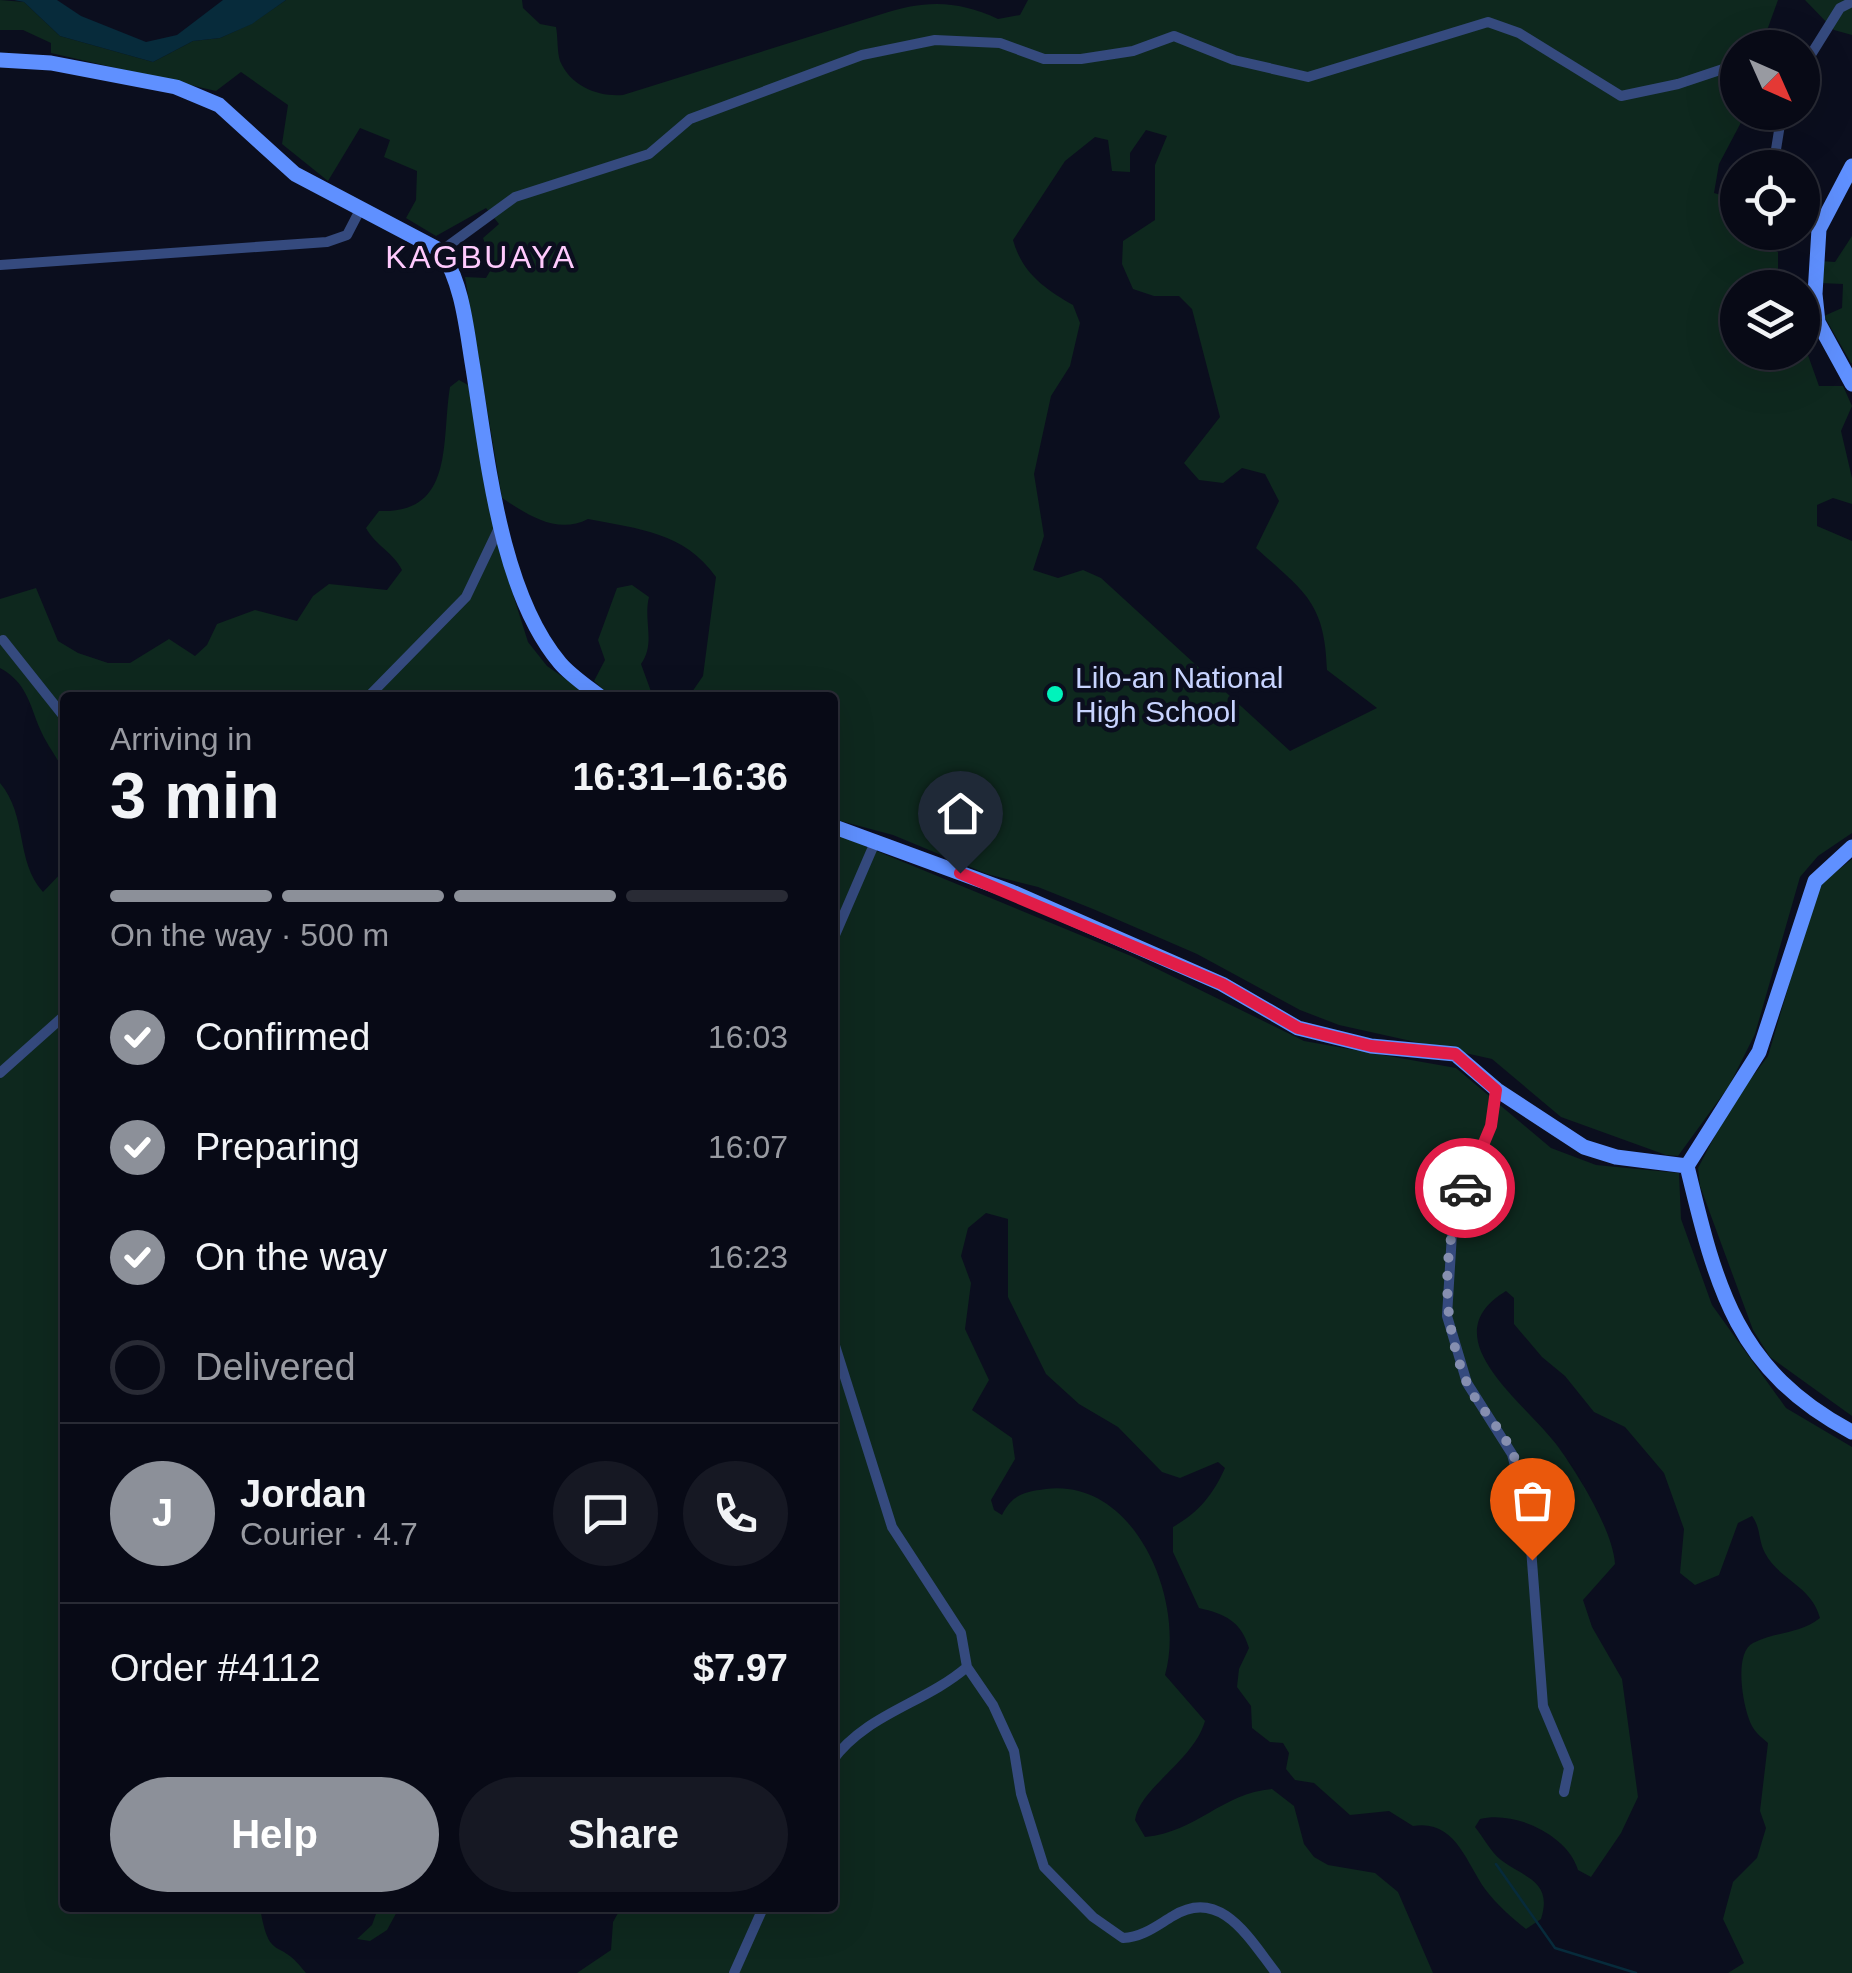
<!DOCTYPE html>
<meta charset="utf-8">
<style>
:root{--surface:#080a16;--page:#161823;--text:#f1f3f6;--muted:#989aa1;--line:#292b35;--accent:#8c9099}
body{margin:0;font-family:Arial,sans-serif;background:var(--page);color:var(--text);height:100vh;display:flex;flex-direction:column;font-size:38px;white-space:nowrap}
*{box-sizing:border-box;margin:0}
p{font-size:32px;color:var(--muted)}
.icon{flex:none;width:55px;height:55px;fill:none;stroke:currentColor;stroke-width:2;stroke-linecap:round;stroke-linejoin:round}
.map{position:relative;flex:1;overflow:hidden}
.panel{position:absolute;left:60px;top:692px;width:778px;height:1220px;display:flex;flex-direction:column;background:var(--surface);border-radius:10px;box-shadow:0 10px 40px #0002,0 0 0 2px var(--line)}
.panel>*{flex:none}
.needle{width:65px;rotate:135deg}
.buttons{position:absolute;left:1720px;top:30px;display:grid;gap:20px}
.buttons a{display:grid;place-items:center;width:100px;height:100px;border-radius:50%;background:var(--surface);box-shadow:0 10px 40px #0002,0 0 0 2px var(--line);font-size:50px}
.pin{position:absolute;display:grid;place-items:center;width:85px;height:85px;color:#fff;margin:-102px -42px;border-radius:50% 50% 50% 0;rotate:-45deg;box-shadow:0 0 10px #0007}
.pin .icon{rotate:45deg}
.courier{position:absolute;display:grid;place-items:center;width:100px;height:100px;margin:-50px;border:8px solid #e11d48;border-radius:50%;background:#fff;color:#222;box-shadow:0 2px 12px #0007}
.summary em{font-style:normal;font-weight:600}
.summary div{display:flex;flex-direction:column-reverse}
.summary{display:flex;align-items:center;justify-content:space-between;height:170px;padding:0 50px}
h1{font-size:65px;font-weight:600;line-height:75px}
.bar{display:grid;grid-template-columns:repeat(4,1fr);gap:15px 10px;align-content:center;height:120px;padding:0 50px}
.bar i{height:12px;border-radius:8px;background:var(--line)}
.bar .current{background:var(--accent)}
.bar p{grid-column:span 4}
.line{display:flex;align-items:center;gap:25px;padding:0 50px;border-top:2px solid var(--line)}
.line div{flex:1}
.round{display:grid;place-items:center;flex:none;width:105px;height:105px;border-radius:52px;background:var(--page)}
ol{padding:0 50px;list-style:none}
li{display:flex;align-items:center;gap:30px;height:110px}
li p{margin-inline-start:auto}
li .icon{padding:10px;border-radius:50%;background:var(--accent);color:#fff;stroke-width:4}
li:last-child{color:var(--muted)}
li i{width:55px;height:55px;border:5px solid var(--line);border-radius:50%}
.action{display:flex;gap:20px;margin-top:auto;padding:20px 50px}
.action a{flex:1;height:115px;border-radius:60px;background:var(--accent);color:#fff;font-size:40px;font-weight:600;line-height:115px;text-align:center}
.action a+a{background:var(--page);color:var(--text)}
.map>svg:first-child{display:block}
.green{fill:#0e281e;fill-rule:evenodd}
.water{fill:#072b3b}
.lines{fill:none;stroke-linecap:round;stroke-linejoin:round}
.stream{stroke:#072b3b;stroke-width:2.5}
.street{stroke:#354a7e;stroke-width:10}
.secondary{stroke:#5f90ff;stroke-width:15}
.done{stroke:#868fb0;stroke-width:10;stroke-dasharray:0 18}
.route{stroke:#e11d48;stroke-width:12}
.poi-dot{fill:#00f3bb;stroke:#0b0e1e;stroke-width:4}
.labels{text-anchor:middle;dominant-baseline:central;stroke-width:9;stroke-linejoin:round;paint-order:stroke}
.poi-label{font-size:30px;fill:#c8d4ff;stroke:#0b0e1e;text-anchor:start}
.neighbourhood-label{font-size:32px;letter-spacing:2.5px;fill:#ffcafd;stroke:#0b0e1e}
</style>
<div class="map">
<svg width="1852" height="1973" viewBox="0 0 1852 1973">
<rect width="100%" height="100%" fill="#0b0e1e"/>
<path class="green" d="M0,0L24,2L60,36L153,62L193,41L220,38L251,24L286,0H522L523,8L540,24L556,27C558,37 557,52 560,61C571,87 599,97 623,95L882,14C925,0 957,0 998,19L1020,15L1028,0H1778L1761,47L1738,48V112L1746,113L1719,164L1714,193L1735,199L1738,232L1749,233L1752,241L1778,252V287L1738,288V352H1802L1804,344L1819,386H1843L1852,406L1841,431L1852,478V504L1833,498L1817,505V526L1852,541V833L1818,856L1800,877L1755,1034L1729,1086L1678,1156L1666,1155L1561,1117L1492,1059L1339,1025L1300,1010L1197,954L1093,909L1038,887L987,874L893,835L833,819L832,698L671,697L676,690L692,692L703,676L716,577C684,532 639,529 588,519C557,535 528,515 502,498L465,277L486,278L493,266L483,238L499,224L486,208L436,236L406,218L416,200L417,171L384,157L390,140L360,128L328,181L282,144L288,105L241,72L216,91L51,53V43L23,30H0ZM1146,130L1167,136L1155,165V220L1123,241L1122,264L1133,289L1154,296H1179L1192,309L1220,417L1184,463L1199,480L1223,483L1242,468L1265,474L1279,501L1256,548C1303,591 1325,601 1327,670L1377,708L1290,751L1101,578L1083,570L1058,578L1033,570L1044,536L1034,474L1051,396L1070,366L1080,323L1073,305C1045,289 1022,273 1013,240L1065,161L1095,137L1108,140L1112,171L1130,172V153Z
M1805,0H1852V35L1834,30Z
M1852,236V363H1851L1824,316L1842,308L1843,284L1819,283L1820,261L1835,262Z
M459,380L468,385L500,553L528,642L547,666L592,697L65,698V772C57,758 46,743 40,729C29,703 27,683 0,668V599L36,588L58,641L78,653L108,663H130L169,639L195,656L207,645L217,624L255,610L297,621L313,596L329,584L387,590L402,570C393,552 376,546 366,528L379,511C455,514 441,442 450,387Z
M632,585L649,597C643,621 656,643 641,664L653,697H611L594,681L605,660L598,640L617,588Z
M0,783C28,816 15,861 43,892L65,869V1908H260C270,1965 278,1935 306,1973H0Z
M833,833L1131,956L1304,1041L1456,1068L1551,1148L1596,1165L1679,1173L1681,1219L1712,1305L1786,1408L1852,1447V1973H1728L1744,1963L1723,1919L1733,1882L1757,1858L1766,1828L1760,1811L1768,1743C1762,1738 1755,1732 1752,1726C1743,1709 1733,1653 1753,1643C1776,1631 1798,1635 1820,1618C1811,1585 1780,1581 1765,1553C1758,1540 1761,1528 1752,1516L1738,1523L1719,1575L1695,1585L1680,1573L1684,1529L1664,1473L1625,1427L1594,1412L1565,1376L1542,1357L1514,1324V1298L1506,1291C1428,1338 1528,1404 1559,1448C1579,1476 1613,1531 1615,1564L1583,1600L1592,1627L1622,1679L1638,1797L1621,1833L1591,1877L1578,1870C1568,1835 1514,1810 1480,1819L1475,1827C1483,1837 1491,1852 1501,1860C1525,1878 1553,1881 1541,1919L1526,1929C1512,1918 1496,1904 1485,1889C1466,1862 1455,1819 1413,1826L1389,1811L1350,1815L1314,1783L1295,1780L1286,1769L1289,1753L1283,1743L1270,1742L1252,1728L1251,1706L1237,1687L1239,1669L1249,1648C1241,1621 1225,1614 1199,1608L1173,1552V1527C1198,1513 1213,1495 1225,1468L1218,1462L1180,1478L1162,1472L1118,1427L1079,1404L1046,1374L1008,1297V1219L986,1213L968,1228L961,1256L971,1283L965,1329L989,1380L972,1410L1012,1438L1015,1459L991,1500L994,1510L1002,1515C1013,1494 1024,1492 1046,1489C1136,1478 1186,1602 1165,1675L1205,1721C1193,1762 1140,1787 1135,1820L1145,1837C1197,1832 1222,1793 1272,1789L1294,1806L1304,1844L1314,1857L1328,1865L1375,1873L1398,1892L1433,1973H577L611,1950L613,1922L621,1908H832Z
M1852,859V1416L1770,1357L1753,1330L1700,1186L1698,1168L1731,1105L1768,1056L1818,886Z
M372,1908H399L387,1930L370,1941L357,1939L372,1925L376,1914Z"/>
<path class="water" d="M14,0H57L81,16L146,42L177,35L223,0H286L252,24L220,38L193,41L153,62L60,36L24,2Z"/>
<g class="lines">
<path class="stream" d="M1496,1864L1555,1948L1636,1973"/>
<path class="street" d="M1802,69L1840,8L1852,2
M1773,168L1782,112
M1802,218L1819,229
M441,251L515,197L649,154L690,119L862,55L935,40L1000,43L1044,59H1081L1133,51L1174,36L1234,60L1308,77L1488,22L1519,33L1621,96L1678,84L1738,64
M0,265L327,242L347,235L361,208
M3,640L65,718
M367,698L466,597L499,528
M832,942L876,840
M0,1073L65,1015
M1497,1090L1491,1126L1453,1217L1447,1316L1467,1383L1512,1454L1529,1522L1543,1706L1569,1768L1564,1792
M832,1336L892,1527L961,1633L967,1667C924,1704 867,1713 832,1761
M967,1667L993,1705L1014,1751L1021,1794L1044,1867L1093,1917L1123,1938C1143,1937 1156,1926 1173,1916C1221,1886 1250,1940 1276,1973
M734,1973L763,1908"/>
<path class="secondary" d="M0,60L51,63L176,87L219,105L295,174L441,251C462,283 466,325 472,362C487,452 499,591 560,663C571,676 588,687 602,698
M1852,166L1819,229L1815,294L1818,322L1852,384
M832,826L1012,892L1222,984L1298,1028L1371,1046L1455,1054L1497,1090L1584,1147L1616,1157L1687,1166C1716,1286 1735,1370 1852,1432
M1687,1166L1759,1052L1815,881L1852,847"/>
</g>
<g class="lines">
<path class="done" d="M1465,1188C1441,1247 1441,1324 1467,1383C1478,1408 1502,1428 1513,1454C1526,1486 1529,1526 1532,1560"/>
<path class="route" d="M960,873L1222,984L1298,1028L1371,1046L1455,1054L1496,1090L1491,1126L1465,1188"/>
</g>
<circle class="poi-dot" cx="1055" cy="694" r="10"/>
<g class="labels">
<g class="poi-label">
<text x="1075" y="677">Lilo-an National<tspan x="1075" dy="34">High School</tspan></text>
</g>
<g class="neighbourhood-label">
<text x="481" y="257">KAGBUAYA</text>
</g>
</g>
</svg>
<div class="buttons">
<a><svg class="needle" viewBox="-14 -14 28 28"><path d="M0-13l5 13h-10z" fill="#e53935"/><path d="M0 13l5-13h-10z" fill="#989aa1"/></svg></a>
<a><svg class="icon" aria-label="locate" viewBox="0 0 24 24"><circle cx="12" cy="12" r="6"/><path d="M12 2v4M12 18v4M2 12h4M18 12h4"/></svg></a>
<a><svg class="icon" aria-label="layers" viewBox="0 0 24 24"><path d="M12 4l9 5-9 5-9-5zM3 14l9 5 9-5"/></svg></a>
</div>
<div class="pin" style="left:1532px;top:1560px;background:#ea580c"><svg class="icon" aria-label="bag" viewBox="0 0 24 24"><path d="M5 8h14l-1 12H6zM9 8a3 3 0 0 1 6 0"/></svg></div>
<div class="pin" style="left:960px;top:873px;background:#1f2937"><svg class="icon" aria-label="home" viewBox="0 0 24 24"><path d="M3 11l9-7 9 7M6 9v11h12V9"/></svg></div>
<div class="courier" style="left:1465px;top:1188px"><svg class="icon" aria-label="car" viewBox="0 0 24 24"><path d="M5 17H2v-5l4-1 3-4h7l3 4 3 1v5h-3M9 17h6M6 11h13"/><circle cx="7" cy="17" r="2"/><circle cx="17" cy="17" r="2"/></svg></div>
<section class="panel">
<div class="summary"><div><h1>3 min</h1><p>Arriving in</p></div><em>16:31–16:36</em></div>
<div class="bar"><i class="current"></i><i class="current"></i><i class="current"></i><i></i><p>On the way · 500 m</p></div>
<ol>
<li><svg class="icon" aria-label="check" viewBox="0 0 24 24"><path d="M5 12l5 5 9-10"/></svg>Confirmed<p>16:03</p></li>
<li><svg class="icon" aria-label="check" viewBox="0 0 24 24"><path d="M5 12l5 5 9-10"/></svg>Preparing<p>16:07</p></li>
<li><svg class="icon" aria-label="check" viewBox="0 0 24 24"><path d="M5 12l5 5 9-10"/></svg>On the way<p>16:23</p></li>
<li><i></i>Delivered</li>
</ol>
<div class="line" style="height:180px"><b class="round" style="background:var(--accent);color:#fff">J</b><div><b>Jordan</b><p>Courier · 4.7</p></div><a class="round"><svg class="icon" aria-label="chat" viewBox="0 0 24 24"><path d="M4 5h16v11H9l-5 4z"/></svg></a><a class="round"><svg class="icon" aria-label="phone" viewBox="0 0 24 24"><path d="M5 4h4l2 5-3 2q2 4 5 5l2-3 5 2v4C11 20 4 13 5 4z"/></svg></a></div>
<div class="line" style="height:130px"><div>Order #4112</div><b>$7.97</b></div>
<div class="action"><a>Help</a><a>Share</a></div>
</section>
</div>
